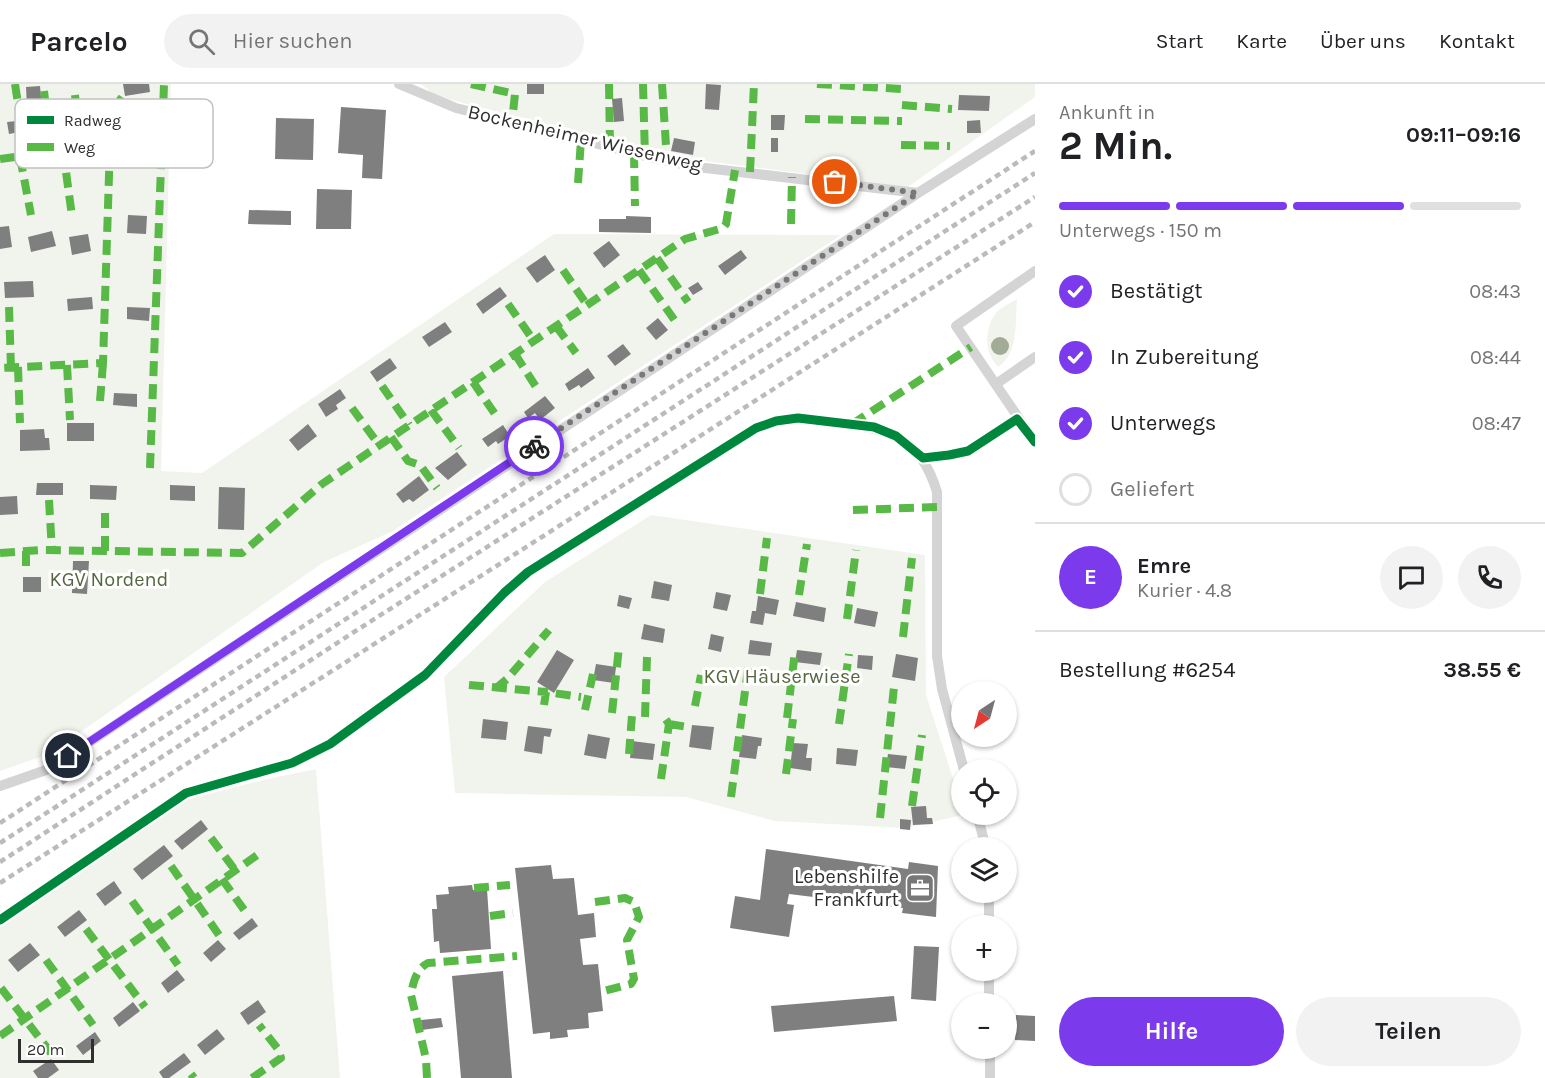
<!DOCTYPE html>
<html lang="de">
<meta charset="utf-8">
<style>
:root{--surface:#fff;--page:#f2f2f2;--text:#202124;--muted:#757577;--line:#e0e0e0;--accent:#7c3aed}
body{margin:0;font-family:Karla,sans-serif;background:var(--page);color:var(--text);height:100vh;display:flex;flex-direction:column;font-size:22px;white-space:nowrap}
*{box-sizing:border-box;margin:0}
p{font-size:20px;color:var(--muted)}
.icon{flex:none;width:33px;height:33px;fill:none;stroke:currentColor;stroke-width:2;stroke-linecap:round;stroke-linejoin:round}
.map{position:relative;flex:1;overflow:hidden}
.drawer{display:flex;flex-direction:column;background:var(--surface);width:510px}
.drawer>*{flex:none}
.needle{width:39px;rotate:216deg}
.controls{position:absolute;left:951px;top:597px;display:grid;gap:12px}
.controls a{display:grid;place-items:center;width:66px;height:66px;border-radius:50%;background:var(--surface);box-shadow:0 2px 4px #0004;font-size:30px}
.scale{position:absolute;left:18px;bottom:15px;width:76px;box-sizing:border-box;padding-left:6px;border:3px solid #2f2f2f;border-top:0;font-size:16px;line-height:21px;white-space:nowrap;color:#2f2f2f;-webkit-text-stroke:4px #fff;paint-order:stroke}
.pin{position:absolute;display:grid;place-items:center;width:51px;height:51px;color:#fff;margin:-26px;border:3px solid #fff;border-radius:50%;box-shadow:0 2px 6px #0007}
.courier{position:absolute;display:grid;place-items:center;width:60px;height:60px;margin:-30px;border:4px solid #7c3aed;border-radius:50%;background:#fff;color:#222;box-shadow:0 2px 8px #0007}
.headline em{font-style:normal;font-weight:700}
.headline div{display:flex;flex-direction:column-reverse}
.headline{display:flex;align-items:center;justify-content:space-between;height:102px;padding:0 24px}
h1{font-size:39px;font-weight:700;line-height:45px}
.bar{display:grid;grid-template-columns:repeat(4,1fr);gap:9px 6px;align-content:center;height:72px;padding:0 24px}
.bar i{height:8px;border-radius:4px;background:var(--line)}
.bar .selected{background:var(--accent)}
.bar p{grid-column:span 4}
.line{display:flex;align-items:center;gap:15px;padding:0 24px;border-top:2px solid var(--line)}
.line div{flex:1}
.round{display:grid;place-items:center;flex:none;width:63px;height:63px;border-radius:32px;background:var(--page)}
ol{padding:0 24px;list-style:none}
li{display:flex;align-items:center;gap:18px;height:66px}
li p{margin-inline-start:auto}
li .icon{padding:6px;border-radius:50%;background:var(--accent);color:#fff;stroke-width:4}
li:last-child{color:var(--muted)}
li i{width:33px;height:33px;border:3px solid var(--line);border-radius:50%}
.cta{display:flex;gap:12px;margin-top:auto;padding:12px 24px}
.cta a{flex:1;height:69px;border-radius:36px;background:var(--accent);color:#fff;font-size:24px;font-weight:700;line-height:69px;text-align:center}
.cta a+a{background:var(--page);color:var(--text)}
header{display:flex;align-items:center;gap:36px;box-sizing:border-box;height:84px;padding:0 30px;background:var(--surface);border-bottom:2px solid var(--line)}
header strong{font-size:28px}
nav{display:flex;gap:33px;margin-inline-start:auto;font-size:21px}
.search{width:420px;height:54px;background:var(--page);display:flex;align-items:center;gap:15px;box-sizing:border-box;padding:0 21px;border-radius:33px;color:var(--muted);font-size:22px}
main{display:flex;flex:1;min-height:0}
.map>svg:first-child{display:block}
.green{fill:#f1f4ec}
.building{fill:#7f7f7f}
.lines{fill:none;stroke-linecap:round;stroke-linejoin:round}
.lane{stroke:#d4d4d4;stroke-width:10}
.rail{stroke:#bbb;stroke-width:4.5;stroke-dasharray:6 4.5;stroke-linecap:butt}
.quiet{stroke:#58b947;stroke-width:8;stroke-dasharray:15 8;stroke-linecap:butt}
.cycleway-casing{stroke:#fff;stroke-width:13}
.cycleway{stroke:#00873e;stroke-width:9}
.tree{fill:#a2ab95}
.done{stroke:#787878;stroke-width:6;stroke-dasharray:0 10.8}
.route{stroke:#7c3aed;stroke-width:8}
.labels{text-anchor:middle;dominant-baseline:central;stroke-width:6;stroke-linejoin:round;paint-order:stroke}
.street-label{font-size:20px;fill:#2f2f2f;stroke:#fff}
.park-label{font-size:20px;fill:#55673f;stroke:#fff}
.poi-label{font-size:20px;fill:#2f2f2f;stroke:#fff;text-anchor:end}
.key{fill:#fff;stroke:#c1c1c1;stroke-width:1.5}
.key-label{font-size:16px;fill:#2f2f2f}
</style>
<header>
<strong>Parcelo</strong>
<div class="search"><svg class="icon" aria-label="search" viewBox="0 0 24 24"><circle cx="10" cy="10" r="6"/><path d="M15 15l6 6"/></svg>Hier suchen</div>
<nav><a>Start</a><a>Karte</a><a>Über uns</a><a>Kontakt</a></nav>
</header>
<main>
<div class="map">
<svg width="1035" height="994" viewBox="0 0 1035 994">
<rect width="100%" height="100%" fill="#fff"/>
<path class="green" d="M0,0H171L161,387L202,389L554,150L841,151L393,447L324,478L49,670L0,687Z
M421,0H1035V13L908,103L673,73L436,12Z
M1017,215C1015,239 1019,269 998,283C984,269 984,245 996,229C1001,223 1011,219 1017,215Z
M651,431L925,471L926,611L961,719L962,730L963,731L905,744L775,737L686,713L455,709L444,593L545,498Z
M316,685L340,994H0V843L111,762L185,716L263,696Z"/>
<path class="building" d="M123,0H149L150,8L125,12Z
M527,0H544V10H527Z
M706,0L721,1L719,26L705,25Z
M40,2L42,23L27,24L26,3Z
M959,11L990,12L989,27L958,26Z
M622,14L624,37L614,38L612,15Z
M341,23L386,26L382,95L362,94L363,71L338,69Z
M771,31H785L784,46H771Z
M276,34L314,35L313,76L275,75Z
M980,36L981,49H967V37Z
M17,37L20,48L9,50L7,38Z
M674,54L695,58L693,71L671,67Z
M771,54H778V68H771Z
M317,105L352,106L351,145H316Z
M249,126L291,127V141L248,140Z
M128,131L147,132L146,150L127,149Z
M626,132L651,133V149L599,148V135H626Z
M9,142L12,163L0,165V143Z
M52,147L56,162L31,168L28,153Z
M88,150L91,167L72,171L69,153Z
M609,157L620,171L604,184L593,169Z
M741,166L747,174L725,191L718,182Z
M545,171L555,186L537,199L526,184Z
M33,197L34,213L5,214L4,198Z
M698,198L703,205L693,211L688,204Z
M500,203L507,212L483,230L476,220Z
M92,213L93,225L68,227L67,215Z
M127,223L150,224L149,237L127,235Z
M658,234L668,246L656,256L646,244Z
M445,238L452,248L429,263L422,253Z
M623,260L631,270L615,282L607,272Z
M390,274L397,284L377,298L370,288Z
M588,284L595,294L581,304L579,301L569,307L565,300Z
M340,305L346,314L336,321L338,325L326,333L318,320Z
M114,309L137,310V323L113,321Z
M545,312L555,324L540,336L535,329L528,334L524,328Z
M67,339H94V357H67Z
M308,340L317,352L298,367L289,356Z
M503,341L510,352L498,360L496,357L488,363L482,355Z
M44,345L45,354H49L50,366L20,367V346Z
M457,368L467,381L448,396L435,384Z
M419,392L429,406L413,418L409,415L403,419L396,410Z
M37,399H63V411H36Z
M90,401L117,402L116,416L90,415Z
M170,401L195,402V417L170,416Z
M219,403L245,404L244,446L218,445Z
M17,412L18,430L0,431V413Z
M73,477H89L87,510L72,509Z
M23,493H41V508H23Z
M654,497L672,501L669,517L651,514Z
M716,508L731,511L727,527L713,524Z
M619,511L632,514L629,525L617,522Z
M758,512L779,516L776,531L765,529L763,541L750,539L752,527H756Z
M796,518L826,524L824,538L793,532Z
M857,524L878,528L875,543L854,539Z
M644,540L665,545L663,559L641,555Z
M711,550L724,553L721,568L708,565Z
M750,556L772,559L770,572L748,570Z
M557,566L574,576L554,609L537,598Z
M797,566L822,569L820,581L795,578Z
M896,570L918,574L915,597L892,593Z
M858,571L873,572L872,586L857,584Z
M596,580L616,583L614,599L593,596Z
M483,635L508,638L506,656L481,654Z
M692,641L714,643L711,666L689,663Z
M528,642L552,645L550,653L544,652L542,670L524,667Z
M588,650L610,654L606,675L584,671Z
M742,651L762,654L761,662H758L756,675L739,673Z
M632,657L655,660L653,676L630,674Z
M793,659L808,660L806,674H812L811,687L790,684Z
M837,664L858,666L856,682L836,680Z
M888,670L907,672L905,685L886,683Z
M926,722L927,734H932L933,740L913,741L911,723Z
M900,735L911,736L910,746L900,745Z
M201,736L208,745L182,766L174,757Z
M164,761L173,772L142,796L133,785Z
M766,765L908,785L909,778L938,782L936,833L902,829L903,824L789,810L787,820L794,821L789,853L730,844L735,812L760,816Z
M551,781L553,795L574,794L578,831L594,829L596,853L580,855L583,881L598,880L603,927L588,929L589,944L567,946L568,953L550,955V948L533,950L515,784Z
M114,797L122,809L105,822L96,810Z
M472,801L473,806L487,805L491,865L440,869L439,857L434,858L432,825H437L436,811L449,810L448,803Z
M79,826L87,836L65,853L57,843Z
M252,834L258,842L239,856L233,849Z
M218,856L226,865L211,878L203,869Z
M30,859L40,871L18,888L8,876Z
M914,862L939,863L936,917L911,915Z
M177,886L185,896L168,909L161,899Z
M503,887L512,994H461L452,892Z
M894,912L897,937L774,948L771,922Z
M258,916L266,928L248,941L240,929Z
M133,918L140,927L119,943L113,934Z
M1016,931L1035,932V957L1015,956Z
M441,934L443,943L422,946L421,936Z
M217,945L225,955L205,971L197,961Z
M95,948L101,957L83,971L76,962Z
M184,969L191,978L169,994H163L159,988Z
M51,975L59,986L48,994H38L33,987Z"/>
<g class="lines">
<path class="lane" d="M399,0L456,24L653,74L697,83L918,109
M1035,187L956,242L1035,358
M996,300L1035,273
M0,702L49,685L918,109L1035,35
M977,730L986,764
M989,808V842
M0,836L186,709L292,679L330,660L425,591L504,509L528,488L725,362C741,353 756,342 775,338C795,333 815,336 835,339C888,345 920,351 937,408V572L942,605L964,686
M989,886V920
M990,964V994"/>
<path class="rail" d="M0,739L1035,67
M0,759L1035,89
M0,778L354,548L1035,113
M0,799L1035,138"/>
<path class="quiet" d="M15,0L26,72
M471,0L515,10L512,38
M609,0L610,63
M643,0L645,73
M662,0L667,77
M817,0L902,5
M44,7L51,68
M75,11L81,64
M902,21L952,25
M805,35L902,37
M110,60L112,27L122,13
M901,61L950,62
M63,66L72,132
M634,69L635,122
M20,73L31,131
M0,75L110,60L103,279L0,284
M750,88L754,0
M578,99L581,56
M791,140L792,93
M657,174L688,218
M563,186L587,221
M639,186L678,241
M508,220L534,257
M9,223L11,284
M556,242L576,269
M515,270L538,306
M67,281L70,336
M18,283L20,339
M473,298L497,333
M382,302L409,341
M100,317L103,279
M352,324L379,361
M431,326L459,364
M852,340L971,263
M391,353L408,377L420,381L437,404
M150,384L164,0
M49,416L52,467
M853,426L937,423
M26,467V487
M105,467V422
M0,469L42,466L242,469L322,400L685,155L723,144L726,140L735,86
M760,510L767,454
M799,511L807,460
M847,535L856,466
M903,553L912,474
M469,601L546,608
M495,605L507,595L549,546
M544,621L546,608L581,613
M695,622L701,591
M585,626L593,590
M612,629L619,563
M645,633L647,573
M787,634L795,567
M669,640L688,643
M839,640L849,570
M629,670L632,631
M786,690L793,635
M661,695L669,640L662,630
M731,713L749,577
M912,722L922,651
M880,734L894,603
M211,754L235,786
M171,782L219,851
M222,795L247,830
M474,804L510,801
M132,817L178,881
M595,818L625,814L634,818L639,833L627,856L634,895L631,900L604,907
M490,832L513,829
M86,845L145,923
M46,876L93,941
M1,904L51,969
M0,952L263,767
M191,990L194,994
M252,994L281,974L278,965L259,941
M427,994L426,975L411,911C413,899 416,885 428,879L517,872"/>
<g class="cycleway-casing">
<path id="cycleway" d="M0,836L186,709L292,679L330,660L425,591L504,509L528,488L756,344L776,337L798,334L874,343L896,352L923,374L949,371L968,367L1017,335L1035,358"/>
</g>
<use href="#cycleway" class="cycleway"/>
</g>
<circle class="tree" cx="1000" cy="262" r="9"/>
<g class="lines">
<path class="done" d="M534,362L918,109L835,98"/>
<path class="route" d="M68,672L534,362"/>
</g>
<defs>
<g id="office-square" transform="scale(1.5)"><rect x="-9" y="-9" width="18" height="18" rx="4" fill="#787878" stroke="#fff"/><path d="M-6-3h4V-5.5h4V-3h4V5H-6ZM-1-4.5V-3h2v-1.5ZM-6 0V1H6V0Z" fill="#fff"/></g>
</defs>
<g fill-rule="evenodd">
<use href="#office-square" x="920" y="804"/>
</g>
<g class="labels">
<g class="street-label">
<text transform="translate(585 54) rotate(13)">Bockenheimer Wiesenweg</text>
</g>
<g class="park-label">
<text x="109" y="495">KGV Nordend</text>
<text x="782" y="592">KGV Häuserwiese</text>
</g>
<g class="poi-label">
<text x="899" y="792">Lebenshilfe<tspan x="899" dy="23">Frankfurt</tspan></text>
</g>
</g>
<rect x="15" y="15" width="198" height="69" rx="9" class="key"/>
<rect x="27" y="32" width="27" height="8" fill="#00873e"/>
<rect x="27" y="59" width="27" height="8" fill="#58b947"/>
<g class="key-label">
<text x="64" y="42">Radweg</text>
<text x="64" y="69">Weg</text>
</g>
</svg>
<div class="controls">
<a><svg class="needle" viewBox="-14 -14 28 28"><path d="M0-13l5 13h-10z" fill="#e53935"/><path d="M0 13l5-13h-10z" fill="#757577"/></svg></a>
<a><svg class="icon" aria-label="locate" viewBox="0 0 24 24"><circle cx="12" cy="12" r="6"/><path d="M12 2v4M12 18v4M2 12h4M18 12h4"/></svg></a>
<a><svg class="icon" aria-label="layers" viewBox="0 0 24 24"><path d="M12 4l9 5-9 5-9-5zM3 14l9 5 9-5"/></svg></a>
<a>+</a>
<a>−</a>
</div>
<div class="scale">20 m</div>
<div class="pin" style="left:835px;top:98px;background:#ea580c"><svg class="icon" aria-label="bag" viewBox="0 0 24 24"><path d="M5 8h14l-1 12H6zM9 8a3 3 0 0 1 6 0"/></svg></div>
<div class="pin" style="left:68px;top:672px;background:#1f2937"><svg class="icon" aria-label="home" viewBox="0 0 24 24"><path d="M3 11l9-7 9 7M6 9v11h12V9"/></svg></div>
<div class="courier" style="left:534px;top:362px"><svg class="icon" aria-label="bike" viewBox="0 0 24 24"><circle cx="6" cy="16" r="4"/><circle cx="18" cy="16" r="4"/><path d="M6 16l4-8h5l3 8M10 8l3 8H6M13 5h3"/></svg></div>
</div>
<section class="drawer">
<div class="headline"><div><h1>2 Min.</h1><p>Ankunft in</p></div><em>09:11–09:16</em></div>
<div class="bar"><i class="selected"></i><i class="selected"></i><i class="selected"></i><i></i><p>Unterwegs · 150 m</p></div>
<ol>
<li><svg class="icon" aria-label="check" viewBox="0 0 24 24"><path d="M5 12l5 5 9-10"/></svg>Bestätigt<p>08:43</p></li>
<li><svg class="icon" aria-label="check" viewBox="0 0 24 24"><path d="M5 12l5 5 9-10"/></svg>In Zubereitung<p>08:44</p></li>
<li><svg class="icon" aria-label="check" viewBox="0 0 24 24"><path d="M5 12l5 5 9-10"/></svg>Unterwegs<p>08:47</p></li>
<li><i></i>Geliefert</li>
</ol>
<div class="line" style="height:108px"><b class="round" style="background:var(--accent);color:#fff">E</b><div><b>Emre</b><p>Kurier · 4.8</p></div><a class="round"><svg class="icon" aria-label="chat" viewBox="0 0 24 24"><path d="M4 5h16v11H9l-5 4z"/></svg></a><a class="round"><svg class="icon" aria-label="phone" viewBox="0 0 24 24"><path d="M5 4h4l2 5-3 2q2 4 5 5l2-3 5 2v4C11 20 4 13 5 4z"/></svg></a></div>
<div class="line" style="height:78px"><div>Bestellung #6254</div><b>38.55 €</b></div>
<div class="cta"><a>Hilfe</a><a>Teilen</a></div>
</section>
</main>
